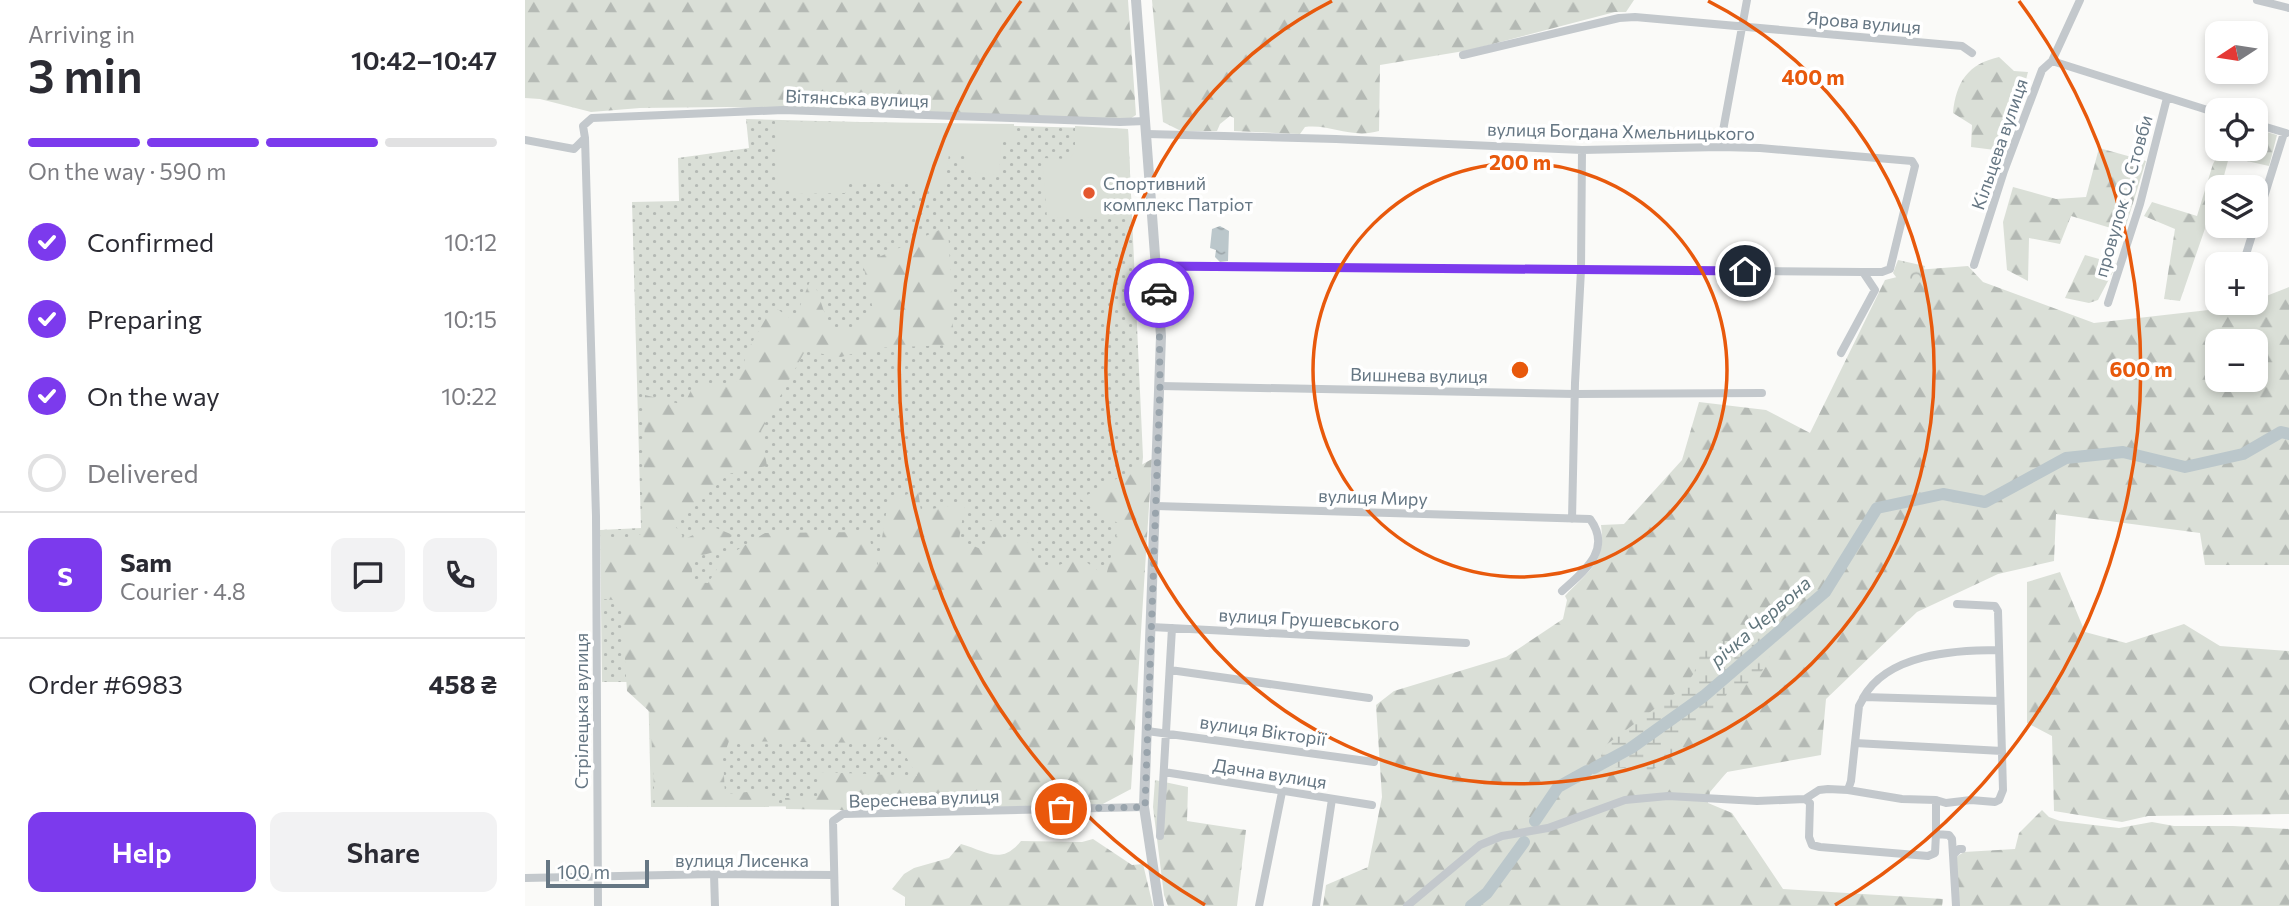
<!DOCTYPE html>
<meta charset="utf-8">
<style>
:root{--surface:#fff;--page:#f2f2f3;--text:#2b2b33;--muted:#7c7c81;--line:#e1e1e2;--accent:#7c3aed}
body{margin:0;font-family:Commissioner,sans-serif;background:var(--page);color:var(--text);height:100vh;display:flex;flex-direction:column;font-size:26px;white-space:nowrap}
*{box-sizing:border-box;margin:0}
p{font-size:23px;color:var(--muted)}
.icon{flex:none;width:38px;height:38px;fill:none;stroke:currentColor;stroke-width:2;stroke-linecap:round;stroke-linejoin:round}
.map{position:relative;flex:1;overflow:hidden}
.drawer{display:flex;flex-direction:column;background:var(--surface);width:525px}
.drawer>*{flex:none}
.needle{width:46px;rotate:258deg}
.controls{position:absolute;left:1680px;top:21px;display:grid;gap:14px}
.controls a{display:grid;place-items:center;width:63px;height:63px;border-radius:14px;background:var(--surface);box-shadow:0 4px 10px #0003;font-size:35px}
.scale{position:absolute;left:21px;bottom:18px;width:103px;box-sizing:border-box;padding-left:7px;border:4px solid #657683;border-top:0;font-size:19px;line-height:24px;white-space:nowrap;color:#657683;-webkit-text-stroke:5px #fff;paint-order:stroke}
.pin{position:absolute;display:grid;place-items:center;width:60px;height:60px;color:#fff;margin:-30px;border:4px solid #fff;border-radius:50%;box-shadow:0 2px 7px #0007}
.courier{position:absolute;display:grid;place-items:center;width:70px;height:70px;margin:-35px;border:5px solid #7c3aed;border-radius:50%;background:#fff;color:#222;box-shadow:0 2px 9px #0007}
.headline em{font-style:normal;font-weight:600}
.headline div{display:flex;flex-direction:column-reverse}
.headline{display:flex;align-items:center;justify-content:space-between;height:119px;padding:0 28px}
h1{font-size:46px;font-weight:600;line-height:52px}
.bar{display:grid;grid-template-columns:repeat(4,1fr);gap:10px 7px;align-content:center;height:84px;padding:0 28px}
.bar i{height:9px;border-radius:5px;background:var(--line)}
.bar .current{background:var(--accent)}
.bar p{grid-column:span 4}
.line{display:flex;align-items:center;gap:18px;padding:0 28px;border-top:2px solid var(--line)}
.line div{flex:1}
.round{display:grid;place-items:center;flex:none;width:74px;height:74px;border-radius:14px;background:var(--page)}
ol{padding:0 28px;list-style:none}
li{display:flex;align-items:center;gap:21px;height:77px}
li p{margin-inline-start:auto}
li .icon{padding:7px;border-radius:50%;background:var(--accent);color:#fff;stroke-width:4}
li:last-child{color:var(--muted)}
li i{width:38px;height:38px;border:4px solid var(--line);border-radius:50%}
.primary-button{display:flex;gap:14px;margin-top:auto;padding:14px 28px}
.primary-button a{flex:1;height:80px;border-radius:14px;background:var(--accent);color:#fff;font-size:28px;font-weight:600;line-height:80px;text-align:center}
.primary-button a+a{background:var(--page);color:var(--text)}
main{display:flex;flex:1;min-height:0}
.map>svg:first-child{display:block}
.grass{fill:url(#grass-dots)}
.forest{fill:url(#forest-firs);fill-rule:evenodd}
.wetland{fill:url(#wetland-marsh)}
.park{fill:url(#park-crowns)}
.garden{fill:#dadfd7}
.water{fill:url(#water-ripples)}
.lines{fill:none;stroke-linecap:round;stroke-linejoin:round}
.river{stroke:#bbc7cb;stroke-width:12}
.minor{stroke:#c3c8cc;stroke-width:8}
.tertiary{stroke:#c3c8cc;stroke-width:10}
.done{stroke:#99a4ac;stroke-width:7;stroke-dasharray:0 12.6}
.route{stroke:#7c3aed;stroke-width:9}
.ring{fill:none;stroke:#e8590c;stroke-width:3.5}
.poi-dot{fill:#e4572e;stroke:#fff;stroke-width:2.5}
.labels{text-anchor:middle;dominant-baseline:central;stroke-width:7;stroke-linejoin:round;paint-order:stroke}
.street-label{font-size:18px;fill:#657683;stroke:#fff}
.poi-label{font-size:18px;fill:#657683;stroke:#fff;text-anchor:start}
.water-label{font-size:19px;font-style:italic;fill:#60757c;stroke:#fff}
.centre{fill:#e8590c;stroke:#fff;stroke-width:3.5}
.ring-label{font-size:21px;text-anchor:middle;font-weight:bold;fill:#e8590c;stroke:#fff;stroke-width:7;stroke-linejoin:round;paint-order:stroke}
</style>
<main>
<section class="drawer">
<div class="headline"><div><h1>3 min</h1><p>Arriving in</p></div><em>10:42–10:47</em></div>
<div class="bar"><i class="current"></i><i class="current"></i><i class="current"></i><i></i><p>On the way · 590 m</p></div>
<ol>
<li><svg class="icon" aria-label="check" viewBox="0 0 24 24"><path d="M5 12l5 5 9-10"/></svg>Confirmed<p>10:12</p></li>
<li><svg class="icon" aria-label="check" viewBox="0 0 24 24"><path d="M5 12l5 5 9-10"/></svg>Preparing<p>10:15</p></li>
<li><svg class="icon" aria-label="check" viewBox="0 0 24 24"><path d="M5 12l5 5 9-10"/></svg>On the way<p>10:22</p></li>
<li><i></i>Delivered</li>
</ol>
<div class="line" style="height:126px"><b class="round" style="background:var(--accent);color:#fff">S</b><div><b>Sam</b><p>Courier · 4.8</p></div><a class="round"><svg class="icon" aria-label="chat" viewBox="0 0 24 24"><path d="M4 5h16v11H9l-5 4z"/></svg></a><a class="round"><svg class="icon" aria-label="phone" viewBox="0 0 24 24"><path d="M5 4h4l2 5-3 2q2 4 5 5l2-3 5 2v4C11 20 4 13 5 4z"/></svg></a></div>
<div class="line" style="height:91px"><div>Order #6983</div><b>458 ₴</b></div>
<div class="primary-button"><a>Help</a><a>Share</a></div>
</section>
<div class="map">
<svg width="1764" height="906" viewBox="0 0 1764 906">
<defs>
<pattern id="grass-dots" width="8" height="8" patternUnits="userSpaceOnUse" patternTransform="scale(1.75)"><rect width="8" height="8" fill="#dadfd7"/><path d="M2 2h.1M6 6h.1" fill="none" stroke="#b4b9b4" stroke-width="1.8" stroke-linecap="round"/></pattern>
<pattern id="forest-firs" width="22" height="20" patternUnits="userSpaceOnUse" patternTransform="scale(1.75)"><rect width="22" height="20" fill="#dadfd7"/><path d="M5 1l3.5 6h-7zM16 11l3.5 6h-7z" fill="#b4b9b4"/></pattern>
<pattern id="wetland-marsh" width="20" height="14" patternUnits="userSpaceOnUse" patternTransform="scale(1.75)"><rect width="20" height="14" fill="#dadfd7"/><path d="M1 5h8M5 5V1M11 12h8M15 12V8" fill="none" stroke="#b4b9b4"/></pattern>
<pattern id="park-crowns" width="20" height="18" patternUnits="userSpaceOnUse" patternTransform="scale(1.75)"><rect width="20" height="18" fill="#dadfd7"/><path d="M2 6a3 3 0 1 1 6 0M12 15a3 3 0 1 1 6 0" fill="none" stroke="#b4b9b4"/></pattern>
<pattern id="water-ripples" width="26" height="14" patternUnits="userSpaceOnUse" patternTransform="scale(1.75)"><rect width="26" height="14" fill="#bbc7cb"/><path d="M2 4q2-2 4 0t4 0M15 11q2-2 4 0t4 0" fill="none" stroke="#9ca6aa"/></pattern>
</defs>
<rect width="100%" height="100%" fill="#fafaf8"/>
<path class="grass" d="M221,119L603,129L618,457L584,782L574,805L126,807L123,682H77L75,530L116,528L107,202L154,201L153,158L224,148Z"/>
<path class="forest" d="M0,0H603L611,115L597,124L202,107L115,108L66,112L15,99L0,98Z
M627,0H1109L1101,12H1090L945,50L855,65L854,131C826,139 806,124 780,127L775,134L709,131V118L705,116L695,124L692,131H656L638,122Z
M1474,57L1489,71L1503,72L1486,137L1470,150L1446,147L1447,125L1428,113C1431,82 1443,64 1474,57Z
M1731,129L1752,135L1744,166L1704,157L1696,187H1692V219L1684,217L1655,301L1639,299L1650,229L1619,216L1627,202L1672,216L1688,164L1696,149H1731Z
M1574,148L1621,161L1599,232L1546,216L1535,244L1504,238L1503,281L1482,270L1478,222L1488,187L1531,199L1561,197Z
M423,226L429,345L348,348L316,357L280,351L236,431L242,466L203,474L150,526L160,539L186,526L208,535L189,552L167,558V582L183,583L199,558L240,533L343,532L352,568L363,502L393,490L396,511L440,503L434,540L463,552L461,519L477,524V539L499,536L519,571L554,557L581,576L594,524L555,499L627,459L606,789L574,806L498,813L261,809L260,798H292L295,772L392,776L380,755L379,741L358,737L348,743L204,741L198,758L200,794L245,790L244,807H130L125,712L102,691L96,601L79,599L77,541H101L118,533L120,395L159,405L169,384L211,383L225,346L248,306L269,321L287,276L305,329L327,330L348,310L338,264Z
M1560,255L1592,264L1573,300L1564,303L1540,298Z
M1443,266L1458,282L1569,323L1710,307L1722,303H1731V300L1764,287V565H1680L1675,533L1531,514L1529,561L1473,574L1392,612L1301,699L1296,755L1202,772L1185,792L1183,803L1207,813L1258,889L1418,899L1417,906H798L801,885L843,867L857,797L851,705L869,691L981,657L1038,619L1042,600L1040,596C1064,570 1081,563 1076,525L1099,524L1157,460L1174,402L1241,410L1285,433L1360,280L1372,277L1378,271ZM1692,341H1731V380H1692Z
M1535,572L1560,632L1601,643L1659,624L1695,646L1764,651V814L1623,816L1597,822L1529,811L1527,736L1502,723V582Z
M630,780L663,787L662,821L721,830L712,906H643L639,895L628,807Z
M1517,810L1524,817L1535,821L1594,828L1627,822L1649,826H1708L1764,829V906H1434L1431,857L1439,852L1490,849L1494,833Z
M568,839L607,865L618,864L628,906H380V897L367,889L379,874L389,868L424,858L436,844C463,852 476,865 496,841L557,842Z"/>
<path class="wetland" d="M1240,630L1249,642C1243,665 1233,688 1206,686L1195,707L1173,722L1160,736L1153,751L1126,771L1080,766L1076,756L1081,745L1160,686L1169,673L1178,646L1186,641H1215Z"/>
<path class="park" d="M1373,260L1400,266L1394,283L1377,285L1368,273Z"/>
<path class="garden" d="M250,121L489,124V141L476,142L474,175L440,172L441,155L424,154L419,191H390V182L320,184V193L272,194L271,189H253Z
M550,126L603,129L607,217L522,218L517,158L544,159L550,152Z"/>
<path class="water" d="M695,226L704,231L703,261L695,262L690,257L691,250L685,248L687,229Z"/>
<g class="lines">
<path class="river" d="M1069,768L1106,748L1179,696L1300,592L1352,508L1418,494L1460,502L1541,458L1598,452L1660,467L1718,454L1756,432L1764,434
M1010,821L1033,787L1062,771
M946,906L962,893L999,842"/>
<path class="minor" d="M1732,0L1764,8
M938,55L1094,18L1110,17L1437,46L1447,53
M1527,61L1692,113
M1731,124L1761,133
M622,134L811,139L1057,150L1195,147L1235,148L1387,161L1390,166L1365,269L1357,272H1338
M60,138L71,516L73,906
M0,140L49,149L60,138L58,126L67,118L258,110L595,122L620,121
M1195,147L1222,0
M1718,264L1759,133
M1449,265L1479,171L1517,70L1527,61L1555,0
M632,266L1338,272L1350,290L1316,353
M1583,303L1615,204L1642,98
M635,386L1050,394L1237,393
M631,506L1065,519C1088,550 1058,572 1037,591
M1047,519L1050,383L1056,270L1057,150
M626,627L941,643
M645,670L844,698
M1338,698C1362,654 1429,650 1474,650
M622,731L849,762
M1330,743L1334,706L1339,697L1475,701
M639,772L847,805
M1323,790L1326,781L1330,743L1477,751
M1280,799L1285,803L1284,837L1287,845L1295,847L1403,856L1410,853L1411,834
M1411,800V834L1424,835L1427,839L1428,855
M635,836L647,628
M189,874L190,906
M0,878L189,874L309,875
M310,906L308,821L318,814L619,807
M734,906L757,792
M791,906L807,799
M882,906L955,845L977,836L1023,828L1100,800L1143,796L1232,801L1280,799L1294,790L1303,789L1323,790L1377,799L1411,800L1421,803L1446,800L1470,802L1474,800L1478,790L1473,611L1470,606L1432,604
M1431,906L1428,855L1434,849H1437"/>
<path class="tertiary" d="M611,0L636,336L619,807L634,906"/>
</g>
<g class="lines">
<path class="done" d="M536,809L620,807L635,386L634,293"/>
<path class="route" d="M634,293L632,266L1220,271"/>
</g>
<g class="ring">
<circle cx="995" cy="370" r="207"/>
<path d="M1183 1A414 414 0 1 1 807 1"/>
<path d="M680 905A621 621 0 0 1 496 1M1494 1A621 621 0 0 1 1310 905"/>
</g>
<circle class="poi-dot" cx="564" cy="193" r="7"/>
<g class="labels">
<g class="street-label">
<text transform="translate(1339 22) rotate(5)">Ярова вулиця</text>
<text transform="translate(332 98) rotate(2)">Вітянська вулиця</text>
<text transform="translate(1096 131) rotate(1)">вулиця Богдана Хмельницького</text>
<text transform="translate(1474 144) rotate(-71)">Кільцева вулиця</text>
<text transform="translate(1598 196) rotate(-74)">провулок О. Стовби</text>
<text transform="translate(894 375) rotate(1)">Вишнева вулиця</text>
<text transform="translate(848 497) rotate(2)">вулиця Миру</text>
<text transform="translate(784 619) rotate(3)">вулиця Грушевського</text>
<text transform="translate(56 711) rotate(-90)">Стрілецька вулиця</text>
<text transform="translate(738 730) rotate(8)">вулиця Вікторії</text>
<text transform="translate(745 773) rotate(9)">Дачна вулиця</text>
<text transform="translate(399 798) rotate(-2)">Вереснева вулиця</text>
<text x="217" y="860">вулиця Лисенка</text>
</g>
<g class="poi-label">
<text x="578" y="183">Спортивний<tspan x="578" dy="21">комплекс Патріот</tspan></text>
</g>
<g class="water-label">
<text transform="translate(1235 621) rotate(-41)">річка Червона</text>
</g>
</g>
<circle cx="995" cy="370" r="10" class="centre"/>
<g class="ring-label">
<text x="1288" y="85">400 m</text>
<text x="995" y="170">200 m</text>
<text x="1616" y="377">600 m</text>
</g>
</svg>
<div class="controls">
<a><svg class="needle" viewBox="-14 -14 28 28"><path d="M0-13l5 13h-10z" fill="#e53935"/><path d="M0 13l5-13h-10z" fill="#7c7c81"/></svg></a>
<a><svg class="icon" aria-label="locate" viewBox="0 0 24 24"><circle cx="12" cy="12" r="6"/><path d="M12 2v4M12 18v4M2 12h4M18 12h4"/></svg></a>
<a><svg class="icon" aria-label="layers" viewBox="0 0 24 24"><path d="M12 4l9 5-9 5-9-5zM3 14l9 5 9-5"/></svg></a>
<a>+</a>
<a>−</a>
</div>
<div class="scale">100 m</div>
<div class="pin" style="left:536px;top:809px;background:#ea580c"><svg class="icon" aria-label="bag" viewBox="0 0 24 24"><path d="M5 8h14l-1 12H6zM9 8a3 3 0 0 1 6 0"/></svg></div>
<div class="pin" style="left:1220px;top:271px;background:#1f2937"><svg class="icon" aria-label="home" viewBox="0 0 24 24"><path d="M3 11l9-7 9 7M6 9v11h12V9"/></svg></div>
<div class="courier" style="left:634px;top:293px"><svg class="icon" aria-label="car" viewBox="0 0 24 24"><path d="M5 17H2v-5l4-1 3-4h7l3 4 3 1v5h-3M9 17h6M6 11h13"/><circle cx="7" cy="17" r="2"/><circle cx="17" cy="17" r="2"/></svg></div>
</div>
</main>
